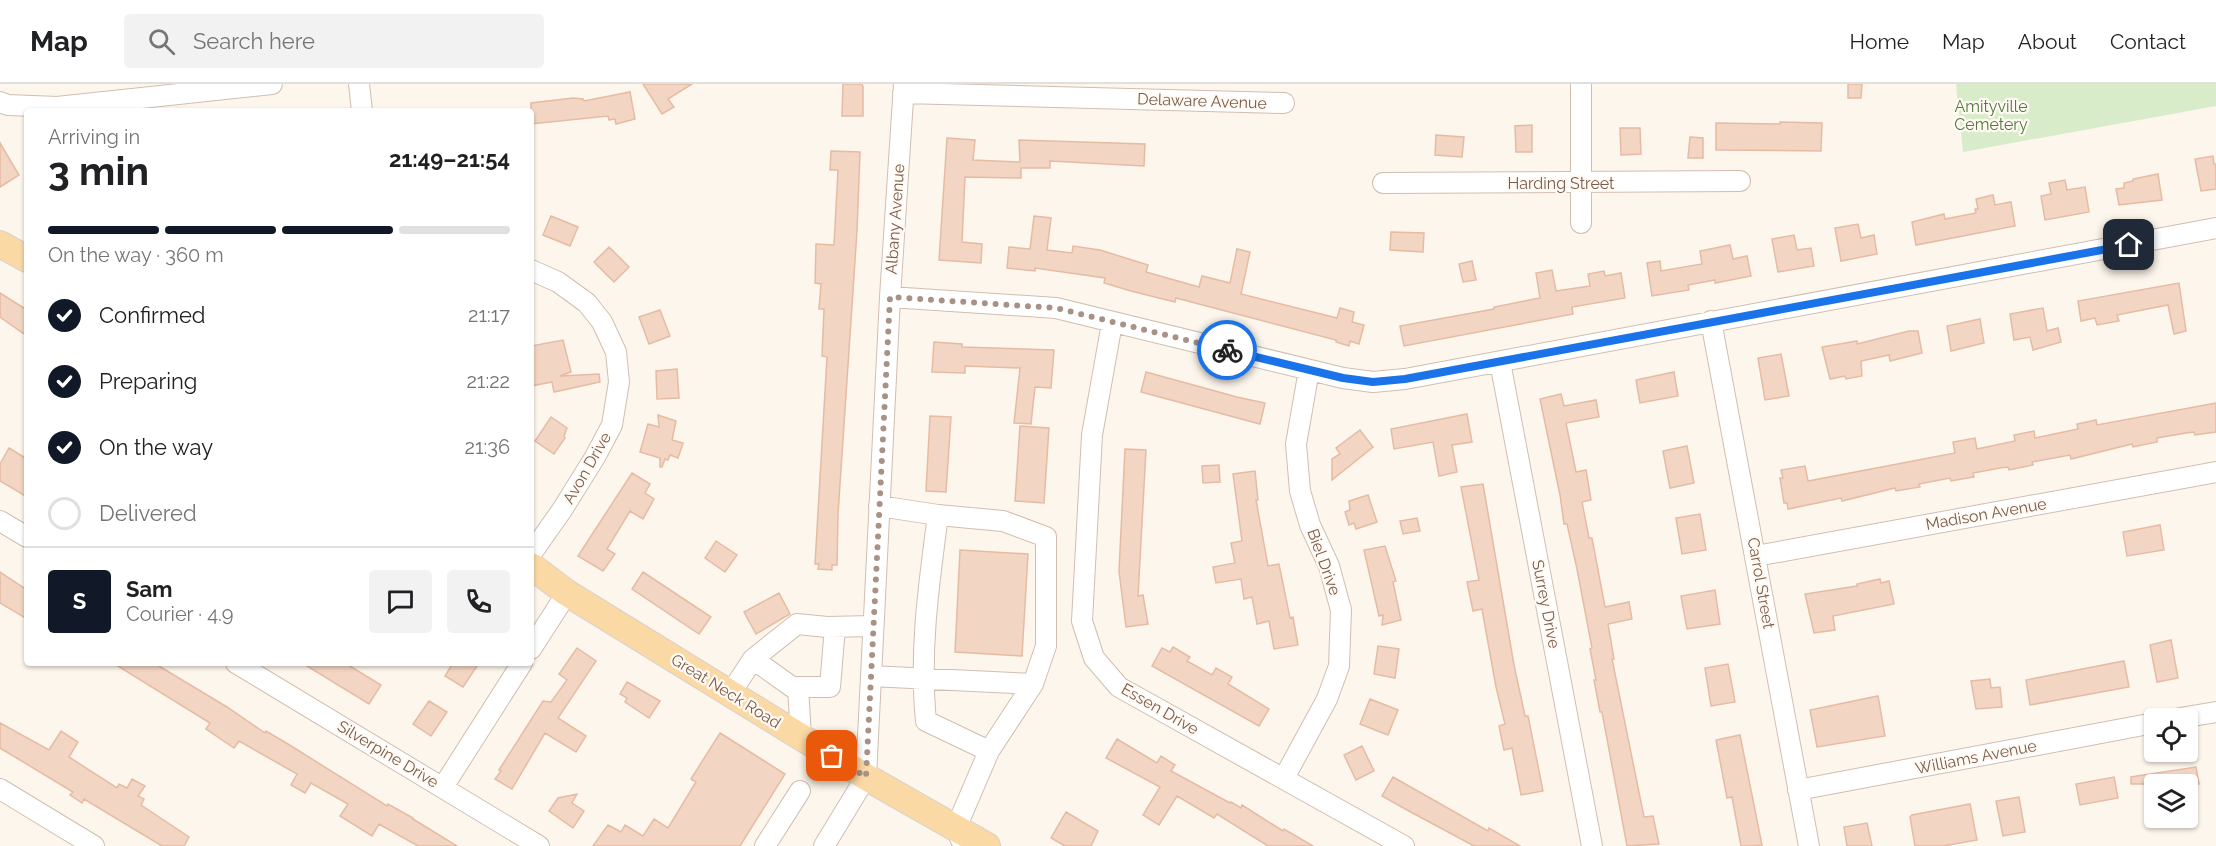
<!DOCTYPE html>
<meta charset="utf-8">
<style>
:root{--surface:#fff;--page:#f2f2f2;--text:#202124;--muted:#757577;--line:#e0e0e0;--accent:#111827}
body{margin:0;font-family:Raleway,sans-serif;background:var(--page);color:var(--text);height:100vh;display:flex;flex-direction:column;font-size:22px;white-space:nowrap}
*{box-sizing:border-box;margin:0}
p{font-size:20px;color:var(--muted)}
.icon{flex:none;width:33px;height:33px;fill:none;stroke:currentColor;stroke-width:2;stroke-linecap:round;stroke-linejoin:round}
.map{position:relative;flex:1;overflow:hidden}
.details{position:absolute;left:24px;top:24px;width:510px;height:558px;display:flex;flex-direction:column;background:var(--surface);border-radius:6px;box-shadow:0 2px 4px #0004}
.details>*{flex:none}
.tools{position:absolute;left:2144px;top:624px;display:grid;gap:12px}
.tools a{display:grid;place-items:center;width:54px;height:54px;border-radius:6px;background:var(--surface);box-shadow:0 2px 4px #0004;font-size:30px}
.pin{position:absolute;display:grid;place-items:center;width:51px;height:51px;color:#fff;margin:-26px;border-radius:12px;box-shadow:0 3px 9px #0006}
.courier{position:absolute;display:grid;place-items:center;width:60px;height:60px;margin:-30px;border:4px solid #1a73e8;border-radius:50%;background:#fff;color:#222;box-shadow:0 2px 8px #0007}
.headline em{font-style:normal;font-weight:700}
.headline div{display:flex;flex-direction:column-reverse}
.headline{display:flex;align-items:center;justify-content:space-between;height:102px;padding:0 24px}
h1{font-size:39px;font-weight:700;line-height:45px}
.bar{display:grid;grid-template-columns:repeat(4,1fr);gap:9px 6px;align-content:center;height:72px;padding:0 24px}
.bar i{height:8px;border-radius:4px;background:var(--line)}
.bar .active{background:var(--accent)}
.bar p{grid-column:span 4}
.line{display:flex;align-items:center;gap:15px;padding:0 24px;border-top:2px solid var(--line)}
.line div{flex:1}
.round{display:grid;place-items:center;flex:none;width:63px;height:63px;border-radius:6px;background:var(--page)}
ol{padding:0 24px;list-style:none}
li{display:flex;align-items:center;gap:18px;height:66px}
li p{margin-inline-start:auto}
li .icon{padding:6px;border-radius:50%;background:var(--accent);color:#fff;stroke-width:4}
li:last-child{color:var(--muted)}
li i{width:33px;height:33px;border:3px solid var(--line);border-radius:50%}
header{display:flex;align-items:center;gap:36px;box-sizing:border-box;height:84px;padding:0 30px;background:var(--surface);border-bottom:2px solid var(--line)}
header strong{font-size:28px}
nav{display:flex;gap:33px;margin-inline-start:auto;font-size:21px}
.search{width:420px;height:54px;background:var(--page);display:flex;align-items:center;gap:15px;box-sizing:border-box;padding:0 21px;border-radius:6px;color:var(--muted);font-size:22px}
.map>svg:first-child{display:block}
.green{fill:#d8ecc9}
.building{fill:#f3d5c3;stroke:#e6bba3;stroke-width:1.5}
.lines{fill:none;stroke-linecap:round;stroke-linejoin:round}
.minor-casing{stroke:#d1beb0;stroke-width:22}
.major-casing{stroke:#dad1cd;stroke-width:28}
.minor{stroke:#fff;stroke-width:20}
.major{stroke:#fbd9a5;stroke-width:26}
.done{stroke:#a89285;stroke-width:6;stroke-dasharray:0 10.8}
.route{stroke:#1a73e8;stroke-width:8}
.labels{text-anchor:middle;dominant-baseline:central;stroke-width:4.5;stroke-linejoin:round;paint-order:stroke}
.street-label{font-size:16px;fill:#7a5c4d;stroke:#fffaf3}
.park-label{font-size:16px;fill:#537a41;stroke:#fffaf3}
</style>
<header>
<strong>Map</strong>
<div class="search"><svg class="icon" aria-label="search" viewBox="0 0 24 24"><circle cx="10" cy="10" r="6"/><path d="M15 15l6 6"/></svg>Search here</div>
<nav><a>Home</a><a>Map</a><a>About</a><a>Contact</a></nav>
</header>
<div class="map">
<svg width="2216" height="762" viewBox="0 0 2216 762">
<rect width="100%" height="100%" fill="#fdf6ec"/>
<path class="green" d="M1956,0H2216V22L1963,68Z"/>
<path class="building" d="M643,0H692L668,15L674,23L662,30Z
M843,0H862L863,3V32H842Z
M1848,0H1862L1861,14H1848Z
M630,8L635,35L616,40L615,35L609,36L608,32L531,40V19L573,14L583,15L584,17Z
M1780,38L1822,39L1821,67L1716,66V39L1780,40Z
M1532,41V68H1516L1515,42Z
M1620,44H1640L1641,70L1621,71Z
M1436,51L1464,53L1462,73L1435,71Z
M1690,53L1703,54V74H1688Z
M947,54L975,56L973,76L1020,78L1019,56L1145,60L1144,82L1050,77V84H1021V94L965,93L962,158L982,160L981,179L939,176Z
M0,59L19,91L0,103Z
M831,67L860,68L857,147L838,430L837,481H832V486L818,485L819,480H815L827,273L822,272L824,225H819L821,200L815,199L816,160L834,161L838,86H830Z
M2213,72L2214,80H2216V105L2201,107L2195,75Z
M2158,90L2162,116L2119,121L2116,105L2124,104V99L2133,97V95Z
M2065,96L2067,106L2085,103L2089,128L2045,136L2041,112L2051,110L2049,99Z
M1993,111L1995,121L2011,118L2015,142L1916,161L1912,138L1944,130L1945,135L1976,129L1975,125H1978L1976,115Z
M551,132L578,143L570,162L543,151Z
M1034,132L1051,134L1047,166L1072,169L1073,162L1100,166L1148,181L1146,188L1199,203L1202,192L1230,199L1237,165L1250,168L1241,210L1337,234L1340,224L1354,228L1352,238L1364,241L1359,260L1350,257L1349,262L1336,258V256L1176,214L1175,218L1131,207L1104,199L1105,194L1035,184V187L1007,184L1009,163L1030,165Z
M1858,140L1861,154L1874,151L1877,170L1841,177L1835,144Z
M1391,148L1424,149L1423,168L1390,166Z
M1794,151L1797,166L1811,164L1814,182L1778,188L1772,155Z
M1730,161L1733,175L1747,172L1751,192L1715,199V196L1688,201L1689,206L1652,212L1647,179L1660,177L1661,187L1702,180L1700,167Z
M609,163L629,183L614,198L594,178Z
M1472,177L1476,196L1463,198L1459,180Z
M1552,186L1556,207L1590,202L1588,190L1604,187L1605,192L1621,189L1625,214L1572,223L1573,230L1552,234L1404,262L1400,242L1494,225V223L1540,214L1536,189Z
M2179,199L2186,247L2174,250L2168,221L2117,231L2119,237L2097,241L2095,234L2081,237L2078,217Z
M0,209L27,226V252L0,233Z
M2043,224L2047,247L2058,244L2061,258L2033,266L2030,253L2014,256L2010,230Z
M660,226L670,252L649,260L639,233Z
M1980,235L1984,259L1951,267L1947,242Z
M1909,247H1918L1922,269L1890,277L1889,271L1861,277L1862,292L1846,295L1845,292L1830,295L1822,263L1857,257V260Z
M563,256L571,288L560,292L599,290L600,298L554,308L552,298L531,302V262Z
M934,258L962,260V263L1054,266L1051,304L1035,303L1031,340L1014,339L1020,284L965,282V289L932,288Z
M1781,270L1789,312L1765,316L1758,274Z
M677,285L679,314L657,315L656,287Z
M1146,288L1237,313L1265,319L1260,340L1141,308Z
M1674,288L1678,312L1640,319L1636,296Z
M1561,310L1564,322L1596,316L1599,333L1566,339L1576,388L1586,386L1591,416L1582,418L1589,454H1592L1605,523L1629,518L1632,535L1608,540L1614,575H1612L1644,733L1653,732L1659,760L1627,762L1602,628H1600L1594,596H1596L1590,565L1592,564L1577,485L1567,440H1564L1560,411L1540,315Z
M2216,319V348L2195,351L2194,348L2186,349L2157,354V358L2133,363L2132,360L2071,375L2070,371L2032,378L2033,381L2009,386L2008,383L2000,384L1973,389L1974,393L1951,397L1950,394L1919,400L1920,403L1896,407L1895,404L1842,417L1841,414L1788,425L1787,419H1784L1780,394H1783L1781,386L1805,382L1808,397L1955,369L1953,358L1975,354L1977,365L2015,357L2014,351L2034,347L2035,354L2078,345L2077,340L2096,336L2097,341Z
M1467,330L1472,358L1452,361L1457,388L1439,392L1433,358L1394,365L1391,345Z
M658,331L676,337L672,356L683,359L678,374L670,371L668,376L665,375L662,383H660V374L640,368L648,340L659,343Z
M930,332L951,333L946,408L926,407Z
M551,333L567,344L564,352L565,354L554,370L535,357Z
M1020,342L1049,344L1044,419L1015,417Z
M1360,346L1373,363L1332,396V375L1340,370L1336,364Z
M1687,362L1694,399L1670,404L1663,367Z
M9,364L27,375V413L0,397V380Z
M1125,365L1146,366L1138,512L1143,511L1148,540L1126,543L1119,487Z
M1219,381L1220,398L1203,399L1202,382Z
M1255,387L1258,416H1256L1268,482L1279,480L1290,534L1293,533L1298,561L1274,565L1269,537L1257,540L1252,513L1244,515L1241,495L1216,499L1213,483L1235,479L1231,459L1242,457L1233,390Z
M632,389L650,400L645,409L654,415L643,435L630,427L607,465L615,470L603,487L578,472Z
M1483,400L1514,581L1525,632H1528L1543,707L1521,711L1512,664L1504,666L1499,642L1505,640L1496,603L1482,525L1473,527L1467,498L1479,496L1461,403Z
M1368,411L1377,438L1356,445L1354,439L1349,441L1345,428L1350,426L1349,417Z
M1700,430L1706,466L1682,470L1676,434Z
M1417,434L1420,447L1403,450L1400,437Z
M2160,441L2164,466L2127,472L2123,448Z
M716,457L737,471L725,488L705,474Z
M1385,462L1396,497L1393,498L1401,536L1382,541L1383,531L1379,532L1364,466Z
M960,466L1028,470L1022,572L955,568Z
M0,488L27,506V535L0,519Z
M643,488L711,533L699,550L632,505Z
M1880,495L1881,499L1889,497L1894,520L1833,532L1835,546L1814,549L1805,510L1857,502V500Z
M1715,506L1720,540L1687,545L1681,512Z
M779,509L790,530L756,550L744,528Z
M2171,556L2178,594L2157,598L2150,561Z
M1378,562L1399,565L1395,594L1374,590Z
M1173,563L1190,573L1187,577L1212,591L1216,584L1232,593L1228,600L1269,625L1259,642L1152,582L1162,564L1170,568Z
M577,564L596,577L558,634L586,652L576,668L545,649L512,705L495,695L501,687L499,686L543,617L551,618L567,596L559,590Z
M2124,577L2129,603L2030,621L2026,596Z
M113,579H154L227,623L265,649L266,647L288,660L387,722L388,720L413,734V735L457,762H418L379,740L372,752L340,732L348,720L311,699L305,709L291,701L297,690L239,657L234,664L206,645L210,639Z
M302,579H345L381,601L369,620Z
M453,579H479L463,603L445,592Z
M1728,580L1735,618L1711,622L1705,584Z
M1990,595L1991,604L2000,603L2002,623L1976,625L1971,597Z
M627,598L660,617L649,634L625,618L627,614L620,610Z
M1878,612L1885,652L1817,663L1810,626Z
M1370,615L1398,626L1388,651L1360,640Z
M429,617L447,628L431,652L413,640Z
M0,639L49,666L61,647L78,658L69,673L117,704L119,700L127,704L132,695L145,702L138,712L144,715L141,721L189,753L184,762H162L84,715L82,719L70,711L73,708L0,664Z
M720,649L785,690L740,762H593L608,741L621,748L625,741L643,752L654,735L668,744L696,698L691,695Z
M1740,651L1762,761L1755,762H1741L1732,713L1727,714L1716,656Z
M1117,655L1157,679L1161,672L1175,681L1171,687L1230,719L1231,718L1241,724L1242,721L1283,747L1284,745L1313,762H1268L1217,730L1214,734L1177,712L1159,741L1143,731L1160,703L1106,674Z
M1362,662L1374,687L1356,696L1344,671Z
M2196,683L2199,700H2131V693Z
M1393,693L1488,747L1489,744L1520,762H1474L1407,726L1382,712Z
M2114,693L2118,714L2080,721L2076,700Z
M577,710L572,719L584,727L573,744L549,727L558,714Z
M2019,713L2025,748L2003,752L1996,717Z
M1970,720L1977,756L1943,762H1915L1910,733L1912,731Z
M1066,728L1098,747L1091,762H1065L1051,754Z
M1867,739L1872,762H1847L1844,743Z"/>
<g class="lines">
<g class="minor-casing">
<path id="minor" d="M359,0L362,27
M1581,0V139
M903,9L1284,19
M0,18L8,21L57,23L272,0
M1383,99L1740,97
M531,186L558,198L587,219L602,238L616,268L619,298L612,341L595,373L562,426L531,470
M890,213L1056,224L1343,294L1373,298L1405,295L2216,144
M1711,237L1809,762
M1112,239L1092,351L1082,537L1094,574L1119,603L1404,762
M1500,278L1592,762
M879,422L938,431C929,499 919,568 926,637L989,667
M938,431L1003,437L1046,453V562L1033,600L989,667L956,744L961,756
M0,437L27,453
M1756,472L2216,388
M531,565L567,509
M753,575L792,603H830L835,543
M236,579L539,762
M871,592L1033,600
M798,603L801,653
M730,610L753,575L797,540L827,543L873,542
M2180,634L2216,628
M1284,694L1327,615L1339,582L1341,526L1329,482L1310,441L1300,407L1296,360L1309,286
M443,703L522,579
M0,705L94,762
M1798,706L2154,639
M765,762L800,707
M824,762L866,693L890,213L904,0"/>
</g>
<g class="major-casing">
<path id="major" d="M0,160L27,175
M531,482L567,509L866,693L987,762"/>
</g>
<use href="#minor" class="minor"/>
<use href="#major" class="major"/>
</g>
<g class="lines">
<path class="done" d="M832,672L866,693L890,213L1056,224L1227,266"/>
<path class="route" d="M1227,266L1343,294L1373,298L1405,295L2129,161"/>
</g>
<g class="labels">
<g class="street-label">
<text transform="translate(1202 17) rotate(2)">Delaware Avenue</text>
<text x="1561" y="99">Harding Street</text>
<text transform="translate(895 135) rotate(-86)">Albany Avenue</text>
<text transform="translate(587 384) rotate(-60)">Avon Drive</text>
<text transform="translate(1986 430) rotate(-10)">Madison Avenue</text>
<text transform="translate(1324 478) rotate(70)">Biel Drive</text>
<text transform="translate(1761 499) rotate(80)">Carrol Street</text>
<text transform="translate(1546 520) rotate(79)">Surrey Drive</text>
<text transform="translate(726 607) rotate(32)">Great Neck Road</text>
<text transform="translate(1160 625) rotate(30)">Essen Drive</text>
<text transform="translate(388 670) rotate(31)">Silverpine Drive</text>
<text transform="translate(1976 673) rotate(-11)">Williams Avenue</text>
</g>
<g class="park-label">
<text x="1991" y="22">Amityville<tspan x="1991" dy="18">Cemetery</tspan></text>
</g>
</g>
</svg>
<div class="tools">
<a><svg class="icon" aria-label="locate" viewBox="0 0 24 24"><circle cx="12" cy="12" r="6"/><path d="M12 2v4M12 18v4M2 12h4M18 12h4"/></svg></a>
<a><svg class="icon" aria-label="layers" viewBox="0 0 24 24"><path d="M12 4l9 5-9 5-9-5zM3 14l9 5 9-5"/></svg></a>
</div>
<div class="pin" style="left:832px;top:672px;background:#ea580c"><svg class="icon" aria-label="bag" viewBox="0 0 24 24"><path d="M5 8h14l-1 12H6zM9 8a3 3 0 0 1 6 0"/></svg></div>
<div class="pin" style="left:2129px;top:161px;background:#1f2937"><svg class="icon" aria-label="home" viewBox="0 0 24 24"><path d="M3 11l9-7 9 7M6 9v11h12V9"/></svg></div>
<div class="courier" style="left:1227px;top:266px"><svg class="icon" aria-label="bike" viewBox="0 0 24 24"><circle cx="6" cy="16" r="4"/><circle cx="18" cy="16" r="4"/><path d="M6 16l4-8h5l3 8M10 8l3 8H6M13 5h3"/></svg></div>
<section class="details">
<div class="headline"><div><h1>3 min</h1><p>Arriving in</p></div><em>21:49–21:54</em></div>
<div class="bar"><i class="active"></i><i class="active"></i><i class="active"></i><i></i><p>On the way · 360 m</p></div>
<ol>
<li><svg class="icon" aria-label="check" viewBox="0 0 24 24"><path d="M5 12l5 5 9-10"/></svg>Confirmed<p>21:17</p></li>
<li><svg class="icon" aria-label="check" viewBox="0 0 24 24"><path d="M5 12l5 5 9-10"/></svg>Preparing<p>21:22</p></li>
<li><svg class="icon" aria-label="check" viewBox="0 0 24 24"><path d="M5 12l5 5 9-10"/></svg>On the way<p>21:36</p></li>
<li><i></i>Delivered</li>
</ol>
<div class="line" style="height:108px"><b class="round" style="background:var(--accent);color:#fff">S</b><div><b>Sam</b><p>Courier · 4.9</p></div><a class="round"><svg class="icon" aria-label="chat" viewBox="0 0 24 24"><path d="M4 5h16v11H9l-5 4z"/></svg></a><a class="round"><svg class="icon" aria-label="phone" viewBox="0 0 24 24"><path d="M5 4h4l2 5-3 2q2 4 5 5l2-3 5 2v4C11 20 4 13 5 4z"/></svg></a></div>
</section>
</div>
